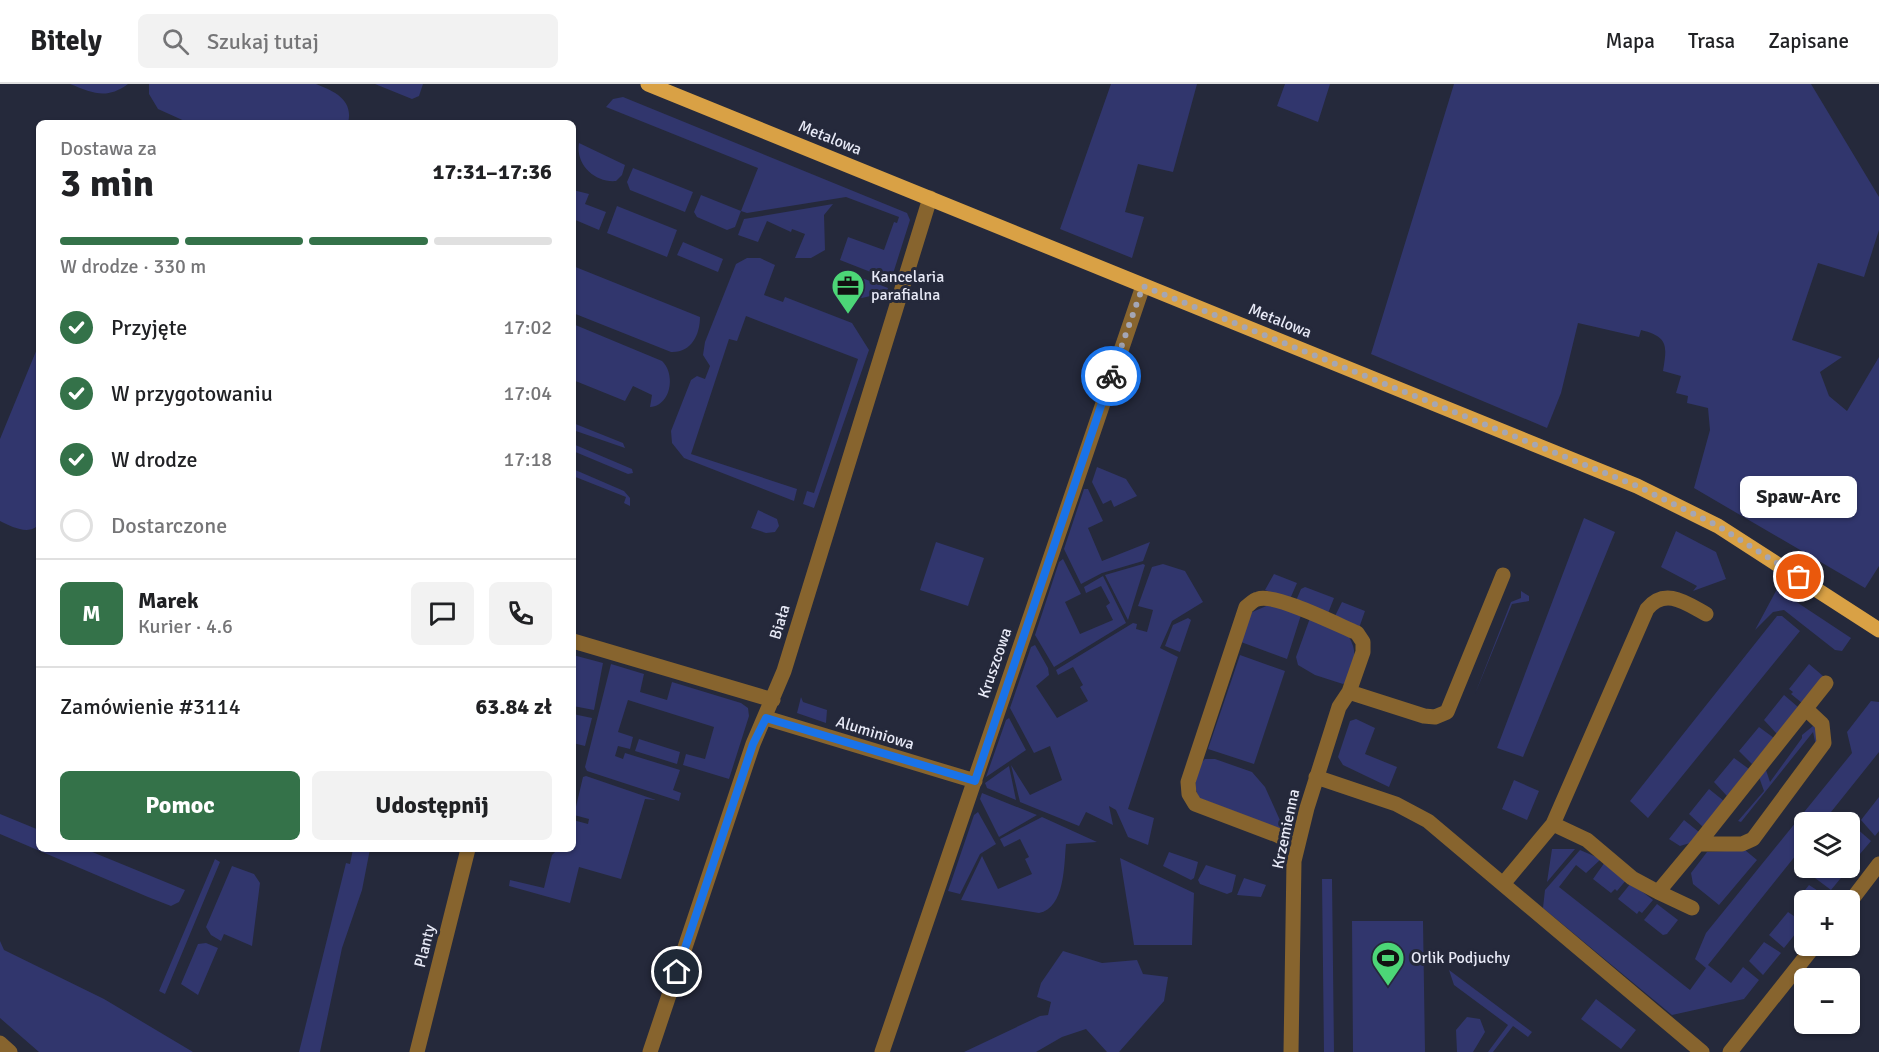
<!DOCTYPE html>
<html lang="pl">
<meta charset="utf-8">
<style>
:root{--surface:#fff;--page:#f2f2f2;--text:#202124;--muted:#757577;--line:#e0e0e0;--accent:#347249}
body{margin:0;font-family:Signika,sans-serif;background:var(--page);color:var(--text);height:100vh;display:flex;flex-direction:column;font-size:22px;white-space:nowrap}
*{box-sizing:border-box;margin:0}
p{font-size:20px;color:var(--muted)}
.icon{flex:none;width:33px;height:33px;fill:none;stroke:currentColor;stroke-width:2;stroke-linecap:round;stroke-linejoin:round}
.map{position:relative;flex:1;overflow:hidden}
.panel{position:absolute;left:36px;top:36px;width:540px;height:732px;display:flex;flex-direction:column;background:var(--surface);border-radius:9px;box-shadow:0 2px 4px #0004}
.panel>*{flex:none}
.fabs{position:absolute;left:1794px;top:728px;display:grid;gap:12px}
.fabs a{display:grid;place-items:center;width:66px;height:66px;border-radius:9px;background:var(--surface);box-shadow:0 2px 4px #0004;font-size:30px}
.pin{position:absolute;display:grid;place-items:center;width:51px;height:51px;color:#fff;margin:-26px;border:3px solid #fff;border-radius:50%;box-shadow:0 2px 6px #0007}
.courier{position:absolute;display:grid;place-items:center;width:60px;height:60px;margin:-30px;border:4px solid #1a73e8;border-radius:50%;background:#fff;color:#222;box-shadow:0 2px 8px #0007}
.bubble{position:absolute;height:42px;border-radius:9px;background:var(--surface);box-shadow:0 2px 4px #0004;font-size:20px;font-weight:800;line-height:42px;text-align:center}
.overview em{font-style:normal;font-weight:800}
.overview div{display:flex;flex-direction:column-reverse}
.overview{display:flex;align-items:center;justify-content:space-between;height:102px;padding:0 24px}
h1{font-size:39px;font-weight:800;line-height:45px}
.bar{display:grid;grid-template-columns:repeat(4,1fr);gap:9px 6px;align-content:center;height:72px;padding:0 24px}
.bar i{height:8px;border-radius:4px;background:var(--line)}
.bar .selected{background:var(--accent)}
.bar p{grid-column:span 4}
.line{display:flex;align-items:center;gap:15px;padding:0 24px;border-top:2px solid var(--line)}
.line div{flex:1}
.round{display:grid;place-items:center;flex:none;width:63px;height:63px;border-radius:9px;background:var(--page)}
ol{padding:0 24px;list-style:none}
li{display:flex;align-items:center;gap:18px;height:66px}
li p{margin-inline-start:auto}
li .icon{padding:6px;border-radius:50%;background:var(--accent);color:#fff;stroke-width:4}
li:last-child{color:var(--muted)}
li i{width:33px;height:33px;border:3px solid var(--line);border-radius:50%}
.cta{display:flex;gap:12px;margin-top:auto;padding:12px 24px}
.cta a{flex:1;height:69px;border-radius:9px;background:var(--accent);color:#fff;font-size:24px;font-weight:800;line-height:69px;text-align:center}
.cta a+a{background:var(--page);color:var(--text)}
header{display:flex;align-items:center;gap:36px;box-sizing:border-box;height:84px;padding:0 30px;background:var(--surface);border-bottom:2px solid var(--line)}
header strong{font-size:28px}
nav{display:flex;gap:33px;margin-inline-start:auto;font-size:21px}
.search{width:420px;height:54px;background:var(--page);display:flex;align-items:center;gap:15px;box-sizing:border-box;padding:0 21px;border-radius:9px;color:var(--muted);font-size:22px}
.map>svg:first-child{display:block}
.green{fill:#31366d}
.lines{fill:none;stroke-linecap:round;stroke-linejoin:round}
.minor{stroke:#87642e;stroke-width:15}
.major{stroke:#d9a145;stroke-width:15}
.done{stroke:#a4a6b5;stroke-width:6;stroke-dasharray:0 10.8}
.route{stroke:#1a73e8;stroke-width:8}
.labels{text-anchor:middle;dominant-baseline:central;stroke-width:6;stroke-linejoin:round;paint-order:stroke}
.street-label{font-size:16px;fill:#e8eaf7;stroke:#25293b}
.poi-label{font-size:16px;fill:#e8eaf7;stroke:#25293b;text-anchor:start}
</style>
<header>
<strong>Bitely</strong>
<div class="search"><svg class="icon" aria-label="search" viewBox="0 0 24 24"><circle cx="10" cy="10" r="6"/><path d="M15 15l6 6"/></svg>Szukaj tutaj</div>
<nav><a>Mapa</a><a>Trasa</a><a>Zapisane</a></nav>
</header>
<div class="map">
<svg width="1879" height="968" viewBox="0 0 1879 968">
<rect width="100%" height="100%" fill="#25293b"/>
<path class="green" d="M70,0H128C106,16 93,9 70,0Z
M149,0H316C334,7 354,16 348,39H189L158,25L149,10Z
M375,0H423L419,12L412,15Z
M1111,0H1197L1173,88L1138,80L1125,128L1144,133L1132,174L1060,145Z
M1285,0H1330L1318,38L1277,22Z
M1454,0H1811L1879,113V146L1864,193L1818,179L1792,256L1842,273L1820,288L1829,312L1847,327L1879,273V482L1865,504L1694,404L1710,346L1708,324L1687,319L1688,312L1676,309L1681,292L1663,287C1667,262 1669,253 1641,246L1639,253L1578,239L1561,309L1547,344L1371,270Z
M623,13L907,129L910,136L891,196L840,176L848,153L884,166L894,138L897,139L899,133L846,113L747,129L741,127L735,143L727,146L697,133L694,128L701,111L741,127L758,84L606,23L613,15Z
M579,59L625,81L622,91L616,97C595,99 575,80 579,59Z
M633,84L693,108L685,128L630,106L627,98Z
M573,106L589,110L585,120L606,128L599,146L573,135Z
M833,120L824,131L825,166L811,174H795L805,150L792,145L791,148L767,137L758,158L738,151L744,135Z
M617,122L677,146L667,173L607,149Z
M683,158L723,175L718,188L677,171Z
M747,174H760L775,181L764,211L783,218L785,213L852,239L869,266L814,424L803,420L807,407L814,409L858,275L746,232L737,257L729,255L691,370L797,405L794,417L684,374L672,359L671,347L691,296L697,292L705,295L710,282L703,271L705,258L736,180Z
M573,182L700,233C700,251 691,269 671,268L573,229Z
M849,189L888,204L887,208L862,214L843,207Z
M573,240L662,277C676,290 671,322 650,323L652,311L633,302L625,317L573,296Z
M39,260V440C30,452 12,443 0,437V355Z
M573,339L623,359L625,364L573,346Z
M573,360L632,385L633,389L628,390L573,367Z
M1097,383L1126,395L1137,412L1114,423L1111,416L1103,420L1092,398Z
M573,385L624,407L630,414V422L624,419L626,413L573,392Z
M1084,405H1088L1103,437L1088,444L1102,477L1150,458L1143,477L1102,489L1081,500L1064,465Z
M758,426L777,435L779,442L775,448L766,449L751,444Z
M1584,434L1615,448L1523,673L1497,664Z
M1676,447L1716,468L1726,495L1693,507L1697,502L1661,483Z
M936,458L984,474L968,522L920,506Z
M1063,475L1081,510L1065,518L1080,550L1113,536L1106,522L1110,519L1101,502L1086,509L1084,503L1103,492L1126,539L1054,583L1035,551L1059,478Z
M1143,480L1145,481L1128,536L1105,491Z
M1163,480L1185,487L1203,518L1172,537L1160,564L1178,573L1128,725L1154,734L1148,761L1128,753L1116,726L1109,722L1113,741L1086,728L1079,742L1020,718L1011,681L1030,711L1062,696L1050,662L1034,669L1010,624L1031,563L1035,561L1048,584L1049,591L1036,602L1057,634L1088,617L1080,603L1083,601L1073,583L1058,591L1056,586L1133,539L1137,540L1136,545L1147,548L1153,526L1138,522L1152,483Z
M1274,490L1297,499L1290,515L1265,506Z
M1305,503L1334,514L1327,532L1295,519L1301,505Z
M1777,505L1851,554L1842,567L1835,566L1784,526L1773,528L1755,546Z
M1521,507L1529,512V517L1512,520L1475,610L1511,518L1521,514Z
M1342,518L1365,527L1359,544L1334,534Z
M1271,520L1301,531L1287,575L1241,558L1250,529Z
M1777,532H1782L1800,547L1648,734L1630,717Z
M1188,534L1191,536L1180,568L1165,562L1173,541Z
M1310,534L1349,553C1359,570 1353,581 1347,598L1343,600L1315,591L1298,581L1296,573Z
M573,571L603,579L594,626L573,622Z
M1240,571L1285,587L1254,680L1208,665Z
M611,580L644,590L640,608L667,616L672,598L741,619L748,624L749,632L729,695L683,681L686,670L705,675L714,643L628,616L618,648L633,653L630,665L618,662L615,672L623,675L625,669L680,686L673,706L681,709L679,717L587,687L585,683Z
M1809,580L1823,592L1802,619L1791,610L1793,608L1789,605Z
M1784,611L1798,623L1777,650L1764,636Z
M801,613L803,618L827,626L826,639L797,629Z
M1871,617L1879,618V668L1823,738H1804V761L1708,881L1731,899L1743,883L1759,896L1744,915L1672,931L1543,824L1545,806L1580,766L1601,775L1586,789L1576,781L1559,803L1690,906L1706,884L1695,875L1706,849L1852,669L1847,648Z
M573,630L592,634L585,662L573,659Z
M1009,634L1026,666L986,693L1006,636Z
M1356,635L1375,644L1365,670L1397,683L1389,703L1343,681L1338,673L1350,637Z
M1813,642L1819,645L1816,662L1813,648L1741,738L1738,737L1764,707L1759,693L1765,683L1770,698L1802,654V651Z
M1759,643L1774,654L1752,680L1739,667Z
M639,655L680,668L677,680L635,667Z
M1734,674L1749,685L1727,712L1714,698Z
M1205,675H1215L1252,688L1265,703L1283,743L1280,745L1199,714C1193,702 1194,684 1205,675Z
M1009,682L1016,716L987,704L985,699Z
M586,692L656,716L645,715L621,795L579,783L570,819L509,802L510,796L544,804L552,771L558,765H573V736L588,740L589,735L574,731L583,693Z
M1514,696L1539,707L1527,736L1502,725Z
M1709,705L1724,717L1703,743L1689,730Z
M982,709L1037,731L999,753L980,715Z
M1879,713V747L1875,752L1861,736Z
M978,728L996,760L980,770L960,810L948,807L974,731Z
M0,730L39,746V765H85L185,806L179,818L171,822L148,813L0,750Z
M1042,733L1097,758L1066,760C1064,781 1065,824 1039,829L961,816L982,772L998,805L1032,790L1025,775L1029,773L1020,755L1004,763L1000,755Z
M1684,736L1699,748L1690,759L1680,762L1669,755Z
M1855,743L1871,757L1854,777L1850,773V750Z
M353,765H370L362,806L342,864L320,968H299L346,779L350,780Z
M1552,765H1575L1547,798Z
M1745,766L1757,776L1719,821L1693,800L1691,789L1707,768Z
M1169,768L1198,778L1194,794L1191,796L1163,782Z
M1120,774L1194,809L1192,861H1134Z
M215,775L220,778L165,910L159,907Z
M1605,778L1627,795L1617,807L1615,805L1611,809L1593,795Z
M1206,781L1236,791L1232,808L1227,810L1200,800L1198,796Z
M232,782L254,790L260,799L252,862L224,850L221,857L211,851L206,843Z
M1850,782V783L1831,806L1815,794L1824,783Z
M1244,794L1266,801L1261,813L1237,811Z
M1322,795H1332L1334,968H1324Z
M1631,799L1653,816L1642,829L1639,827L1637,830L1618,815Z
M1809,801L1826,812L1823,816H1804V831L1794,820Z
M1657,820L1678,836L1667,850L1663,851L1644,836Z
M1788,828L1804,839L1784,864L1769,851Z
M1352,837H1423L1425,968H1353Z
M0,857L4,866L104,915L193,968H39L0,934Z
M1764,858L1781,869L1763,891L1749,877Z
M206,859L218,864L198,911L181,900L198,860Z
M1063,867L1102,879L1137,876L1143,890L1168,893L1164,917L1119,968H1107L1086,945L1062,953L1036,968H964L1040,932L1048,931L1051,918L1037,913L1041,899Z
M1449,886L1532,948L1528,953L1513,942L1493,968H1488L1508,941L1454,901Z
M1596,915L1636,946L1621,965L1581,935Z
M1467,933L1480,935L1485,948L1473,968H1457L1456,946Z"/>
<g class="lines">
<path class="minor" d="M573,557L773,616
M1349,608L1424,632L1435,633L1447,628L1503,491
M1806,625L1822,640L1824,659L1753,755L1742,760H1698L1826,599
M766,634L975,697
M1316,693L1396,720L1428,737L1702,968
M1553,740L1587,756L1632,794L1658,808L1698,760
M1503,800L1553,740L1647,525C1665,503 1686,519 1706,530
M1658,808L1692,824
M1850,818L1879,780
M0,959L10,968
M417,968L468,765
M650,968L753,660L784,587L930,114
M882,968L1143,202
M1291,968L1294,777L1307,724L1339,623L1349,608L1363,568V558L1357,549C1338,541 1275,509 1258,515C1253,516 1249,521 1246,523L1188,698L1189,710L1195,720L1277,751L1297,762
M1730,968L1815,861"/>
<path class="major" d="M648,0L1637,402L1718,442L1879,546"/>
</g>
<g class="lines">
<path class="done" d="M1111,292L1143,202L1637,402L1718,442L1799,493"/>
<path class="route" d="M677,888L753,660L766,634L975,697L1111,292"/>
</g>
<defs>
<g id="office-pin" transform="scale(1.725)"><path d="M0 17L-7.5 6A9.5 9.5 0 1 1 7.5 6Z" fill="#4cd677" stroke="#25293b"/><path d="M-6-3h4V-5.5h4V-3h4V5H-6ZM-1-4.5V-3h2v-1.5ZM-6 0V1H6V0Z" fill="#111"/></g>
<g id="stadium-pin" transform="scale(1.725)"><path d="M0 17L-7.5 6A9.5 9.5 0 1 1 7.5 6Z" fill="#4cd677" stroke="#25293b"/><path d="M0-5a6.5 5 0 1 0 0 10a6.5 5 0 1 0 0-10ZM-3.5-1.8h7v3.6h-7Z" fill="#111"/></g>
</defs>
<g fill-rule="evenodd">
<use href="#office-pin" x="848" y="202"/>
<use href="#stadium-pin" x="1388" y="874"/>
</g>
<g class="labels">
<g class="street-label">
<text transform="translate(830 54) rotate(22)">Metalowa</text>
<text transform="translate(1280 237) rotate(22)">Metalowa</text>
<text transform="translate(780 538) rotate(-73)">Biała</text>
<text transform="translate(995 579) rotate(-71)">Kruszcowa</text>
<text transform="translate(875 649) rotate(17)">Aluminiowa</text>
<text transform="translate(1286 745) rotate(-78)">Krzemienna</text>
<text transform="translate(425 862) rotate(-76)">Planty</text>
</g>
<g class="poi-label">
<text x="871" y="193">Kancelaria<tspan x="871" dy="18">parafialna</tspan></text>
<text x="1411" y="874">Orlik Podjuchy</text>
</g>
</g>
</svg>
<div class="fabs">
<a><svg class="icon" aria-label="layers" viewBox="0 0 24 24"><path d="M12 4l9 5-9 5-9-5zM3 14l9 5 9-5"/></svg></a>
<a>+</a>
<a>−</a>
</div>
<div class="pin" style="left:1799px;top:493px;background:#ea580c"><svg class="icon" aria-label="bag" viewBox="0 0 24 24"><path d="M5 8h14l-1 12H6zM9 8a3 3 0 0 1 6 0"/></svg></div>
<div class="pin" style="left:677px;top:888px;background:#1f2937"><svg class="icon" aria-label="home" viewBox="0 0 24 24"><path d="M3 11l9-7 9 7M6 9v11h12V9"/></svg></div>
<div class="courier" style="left:1111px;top:292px"><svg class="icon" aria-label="bike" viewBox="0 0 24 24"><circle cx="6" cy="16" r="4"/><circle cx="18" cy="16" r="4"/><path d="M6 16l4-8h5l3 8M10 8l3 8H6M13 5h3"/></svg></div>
<div class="bubble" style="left:1740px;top:392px;width:117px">Spaw-Arc</div>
<section class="panel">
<div class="overview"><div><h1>3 min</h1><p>Dostawa za</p></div><em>17:31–17:36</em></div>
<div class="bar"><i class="selected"></i><i class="selected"></i><i class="selected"></i><i></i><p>W drodze · 330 m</p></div>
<ol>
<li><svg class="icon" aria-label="check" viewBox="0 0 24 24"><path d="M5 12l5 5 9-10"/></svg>Przyjęte<p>17:02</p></li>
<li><svg class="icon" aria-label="check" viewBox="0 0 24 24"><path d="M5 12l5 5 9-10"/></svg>W przygotowaniu<p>17:04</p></li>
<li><svg class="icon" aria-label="check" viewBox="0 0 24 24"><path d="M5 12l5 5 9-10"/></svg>W drodze<p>17:18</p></li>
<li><i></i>Dostarczone</li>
</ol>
<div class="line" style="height:108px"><b class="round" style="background:var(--accent);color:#fff">M</b><div><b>Marek</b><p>Kurier · 4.6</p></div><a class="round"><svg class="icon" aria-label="chat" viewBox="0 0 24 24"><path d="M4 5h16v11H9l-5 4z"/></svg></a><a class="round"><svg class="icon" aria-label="phone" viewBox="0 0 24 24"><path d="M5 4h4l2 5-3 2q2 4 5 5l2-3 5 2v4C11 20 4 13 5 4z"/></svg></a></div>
<div class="line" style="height:78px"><div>Zamówienie #3114</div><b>63.84 zł</b></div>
<div class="cta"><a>Pomoc</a><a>Udostępnij</a></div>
</section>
</div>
